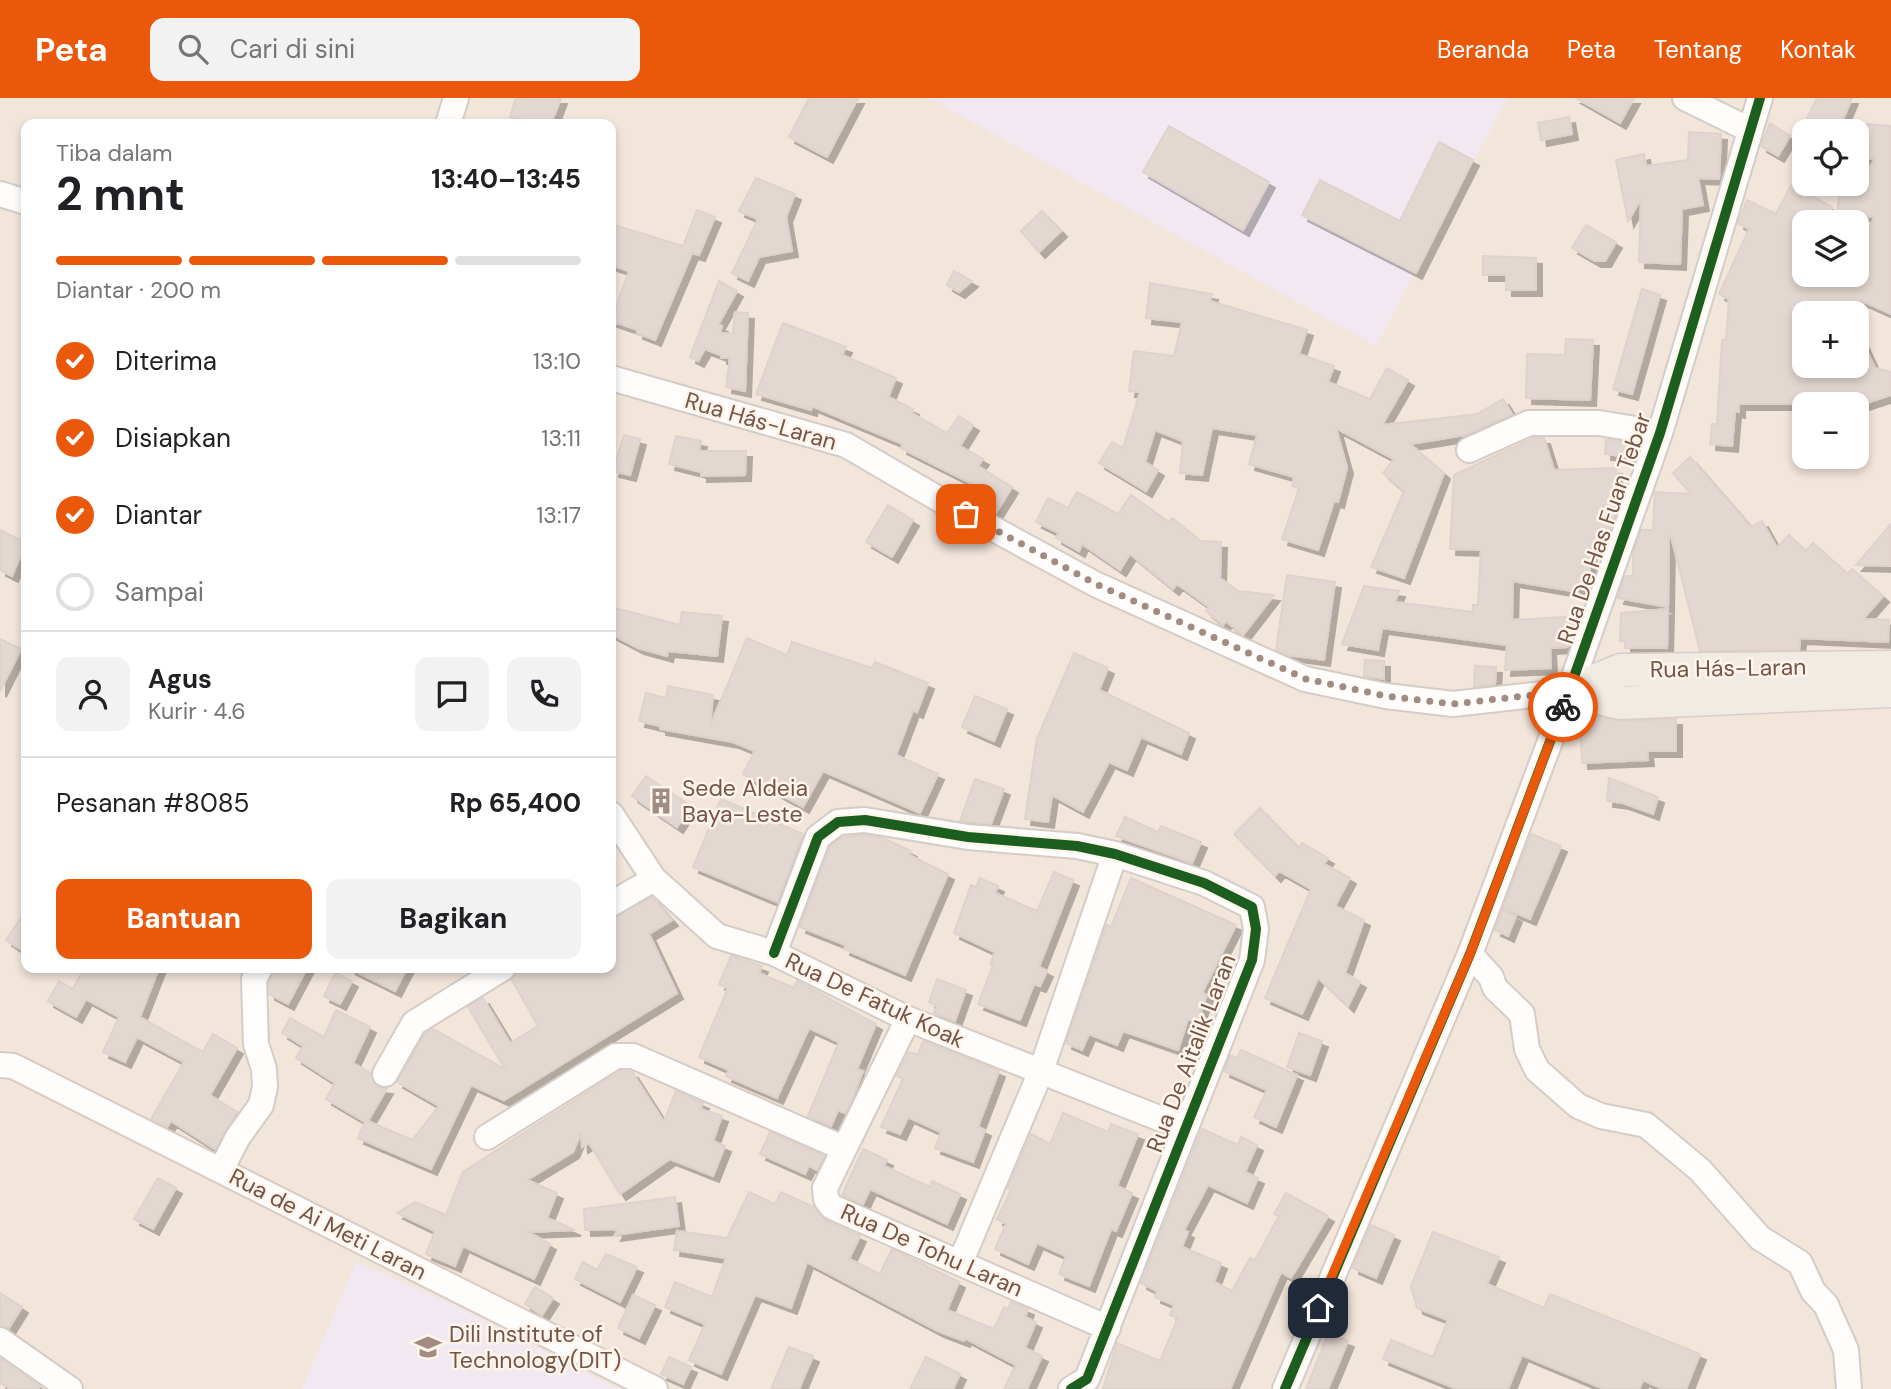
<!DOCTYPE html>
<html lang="id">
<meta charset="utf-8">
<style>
:root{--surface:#fff;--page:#f2f2f2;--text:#202124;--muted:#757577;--line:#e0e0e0;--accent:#ea580c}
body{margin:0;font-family:"DM Sans",sans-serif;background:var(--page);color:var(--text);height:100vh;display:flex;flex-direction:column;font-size:26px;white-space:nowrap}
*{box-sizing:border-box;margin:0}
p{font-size:23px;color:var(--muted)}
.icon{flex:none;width:38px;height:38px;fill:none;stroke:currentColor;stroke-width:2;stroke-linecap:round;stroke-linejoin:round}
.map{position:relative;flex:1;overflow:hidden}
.sheet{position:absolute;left:21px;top:21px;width:595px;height:854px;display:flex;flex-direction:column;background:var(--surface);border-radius:14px;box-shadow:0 4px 10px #0003}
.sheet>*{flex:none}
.fabs{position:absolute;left:1792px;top:21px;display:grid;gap:14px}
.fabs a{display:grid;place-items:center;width:77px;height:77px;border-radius:14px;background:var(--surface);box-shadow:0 4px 10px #0003;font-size:35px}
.pin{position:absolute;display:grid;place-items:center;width:60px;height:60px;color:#fff;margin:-30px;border-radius:14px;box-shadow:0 4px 10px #0006}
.courier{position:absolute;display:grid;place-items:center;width:70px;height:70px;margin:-35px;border:5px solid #ea580c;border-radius:50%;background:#fff;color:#222;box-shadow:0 2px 9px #0007}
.headline em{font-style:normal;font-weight:700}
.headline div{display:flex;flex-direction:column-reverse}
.headline{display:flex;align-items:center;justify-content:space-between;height:119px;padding:0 35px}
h1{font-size:46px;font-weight:700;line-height:52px}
.bar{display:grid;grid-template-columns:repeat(4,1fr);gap:10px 7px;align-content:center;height:84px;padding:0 35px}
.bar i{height:9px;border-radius:5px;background:var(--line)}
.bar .active{background:var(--accent)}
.bar p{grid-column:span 4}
.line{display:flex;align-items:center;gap:18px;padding:0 35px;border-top:2px solid var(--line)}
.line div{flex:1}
.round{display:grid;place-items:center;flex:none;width:74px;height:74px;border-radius:14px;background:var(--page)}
ol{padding:0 35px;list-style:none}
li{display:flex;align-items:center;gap:21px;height:77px}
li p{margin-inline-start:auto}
li .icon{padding:7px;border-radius:50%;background:var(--accent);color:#fff;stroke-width:4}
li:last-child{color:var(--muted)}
li i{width:38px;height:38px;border:4px solid var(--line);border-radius:50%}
.cta{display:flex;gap:14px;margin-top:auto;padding:14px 35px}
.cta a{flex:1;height:80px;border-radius:14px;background:var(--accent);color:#fff;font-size:28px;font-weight:700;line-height:80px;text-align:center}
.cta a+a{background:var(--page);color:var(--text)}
header{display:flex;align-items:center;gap:42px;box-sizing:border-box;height:98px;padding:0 35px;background:var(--accent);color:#fff}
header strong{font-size:33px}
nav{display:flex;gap:38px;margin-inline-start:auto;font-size:24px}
.search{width:490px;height:63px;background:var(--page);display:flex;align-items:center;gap:18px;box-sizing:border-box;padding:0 24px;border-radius:14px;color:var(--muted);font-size:26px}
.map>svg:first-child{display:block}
.residential{fill:#f2e5da;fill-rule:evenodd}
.education{fill:#f1e8f2}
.building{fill:#e3d8d1;stroke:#dfd2cc;stroke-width:2;filter:url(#shadow)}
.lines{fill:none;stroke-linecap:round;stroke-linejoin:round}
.minor-casing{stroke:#d5ccc6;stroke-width:28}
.major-casing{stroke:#d8cdc9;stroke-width:35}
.minor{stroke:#fefdfc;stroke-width:24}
.major{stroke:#f2ebe4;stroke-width:32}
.cycleway-casing{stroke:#fff5ea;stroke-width:15}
.cycleway{stroke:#1b5e20;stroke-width:10}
.done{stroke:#a28b81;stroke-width:7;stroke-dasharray:0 12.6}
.route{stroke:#ea580c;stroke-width:9}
.labels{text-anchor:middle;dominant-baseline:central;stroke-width:5;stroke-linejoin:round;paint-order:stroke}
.street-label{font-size:23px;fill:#755449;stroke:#fff5ea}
.poi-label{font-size:23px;fill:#755449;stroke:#fff5ea;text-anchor:start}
</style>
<header>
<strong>Peta</strong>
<div class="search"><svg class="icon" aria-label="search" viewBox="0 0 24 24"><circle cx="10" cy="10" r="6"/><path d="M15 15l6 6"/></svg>Cari di sini</div>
<nav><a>Beranda</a><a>Peta</a><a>Tentang</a><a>Kontak</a></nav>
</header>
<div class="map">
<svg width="1891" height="1291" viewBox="0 0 1891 1291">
<defs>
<filter id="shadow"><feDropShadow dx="6" dy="6" stdDeviation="0" flood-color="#0004"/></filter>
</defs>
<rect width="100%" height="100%" fill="#f6f0ea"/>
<path class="residential" d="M0,0H1891V1291H0ZM26,26H611V870H26ZM1804,33H1857V86H1804ZM1804,124H1857V177H1804ZM1804,215H1857V268H1804ZM1804,306H1857V359H1804Z"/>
<path class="education" d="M929,0H1507L1376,248Z
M356,1164L454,1207L618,1291H302Z"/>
<path class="building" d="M516,0H561L551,26H528L510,19Z
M809,0H858L827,59L789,39Z
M1576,0H1634L1620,25Z
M1817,0H1852L1838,33H1801Z
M1569,19L1572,36L1541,42L1538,25Z
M1770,25L1790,38L1778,58L1761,48Z
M1867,26L1891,28V216L1860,202L1852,215H1804V268H1857V232L1875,270L1891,274V297L1863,306H1739V314L1735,313L1732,348L1710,346L1712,326H1717L1722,242H1726L1729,201L1719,196L1749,131L1738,125L1747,102L1776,116L1791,87L1832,109L1824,124H1804V162L1797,177H1857V150L1875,119L1837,114L1840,92L1854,94L1875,61L1863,60Z
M1169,28L1269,84L1243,132L1143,74Z
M1689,34L1721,36L1719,81L1698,80L1703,107L1682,111L1680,166L1639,164L1641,101L1628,123L1616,62L1644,56L1646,68L1688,62Z
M1439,44L1473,62L1416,175L1302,117L1320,82L1400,123Z
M756,80L795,96L786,119L792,153L759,159L748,183L732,175L758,121L739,113Z
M697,112L715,119L699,157L692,155L655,242L637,235L638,232L611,223L629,173L611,167V126L683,148Z
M1042,113L1061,133L1039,154L1021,133Z
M1586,127L1616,144L1605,163H1595L1572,150Z
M1483,158L1536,160V192H1506V177H1483Z
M954,173L972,183L959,194L947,187Z
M719,183L737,193L718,227L722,228L720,235L733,236L735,214L748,215L745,293L726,289L730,260H721V257L705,251L698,263L690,259Z
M1150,185L1212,196L1210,203L1307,232L1299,256L1334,268L1328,284L1370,301L1387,270L1408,282L1382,327L1477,316L1503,301L1512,316L1465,337L1410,346L1444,375L1404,480L1371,469L1404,393L1383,375L1394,361L1336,330L1347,370L1338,404L1334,403L1318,452L1282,441L1299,390L1292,388L1294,379L1249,366L1257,337L1212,330L1202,377L1180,375L1183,343L1155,332L1145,364L1158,372L1146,393L1099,365L1112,344L1123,350L1140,294L1129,293L1134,253L1174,258L1182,224L1146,220Z
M1642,191L1660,197L1632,296L1613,291Z
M783,225L846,249L842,257L896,280L888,299L913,311L912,315L947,335L959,318L973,327L960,348L983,361L978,368L1012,389L996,415L969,401L977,388L901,350L903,346L812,308L811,312L756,296Z
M1566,241L1593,242L1590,302L1526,300L1527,256L1565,257Z
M624,337L640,341L630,377L613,373Z
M676,338L701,343L699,353H746L745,377L701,378V374L669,366Z
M1533,340H1544L1554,372L1616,370L1618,410L1605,445L1591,444L1589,491H1577L1578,494L1513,483L1512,522L1580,518L1570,546L1567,549L1550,550L1551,570L1505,572L1507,547L1382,530L1378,552L1342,546L1364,488L1399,493L1395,504L1473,514V507H1478L1481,452L1450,451L1454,377Z
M1606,341L1638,346L1635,360L1605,356Z
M1690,359L1751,429L1762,423L1777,450L1789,437L1806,453L1813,445L1848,476L1852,471L1883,498L1863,521L1889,522L1888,544L1800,540L1799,552L1700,553L1671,438L1669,439L1668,509L1618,500L1625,478H1633V456L1641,432H1653L1655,394L1691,396L1673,375Z
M1077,394L1118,416L1131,397L1169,424L1172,420L1201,443L1221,444L1220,480L1238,493L1274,497L1243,537L1226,523L1223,527L1206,513L1209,509L1177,486L1173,491L1130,456L1120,472L1082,446L1079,453L1056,440L1059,435L1036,424L1048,400L1068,410Z
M888,407L913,422L892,459L866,444Z
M1891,426V468L1856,467Z
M0,432L26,445L12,478L0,472Z
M1287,477L1335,484L1324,562L1287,557L1276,552Z
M611,509L680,527L682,514L722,518L717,558L668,553L667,558L638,550L611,536Z
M1668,511L1667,550H1625V543H1620L1621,515Z
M747,540L787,557L792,544L872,570L875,564L928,585L917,614L913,612L896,657L938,676L920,715L823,673L803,709L743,676L755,653L733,644L660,631V628L639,623L646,595L666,600L668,588L713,597L710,628Z
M0,541L21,551L0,593Z
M1074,555L1108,570L1099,592L1189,635L1181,656L1141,639L1127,672L1109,664L1083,714L1052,697L1048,724L1025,721L1037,640Z
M1365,562L1384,563V581L1364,578Z
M1475,568L1496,569L1495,586L1474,589Z
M975,598L1007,611L994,643L962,629Z
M1580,614L1620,623L1676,621V653H1647L1648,662L1582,665Z
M646,678L691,708L677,729L632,698Z
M1609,680L1658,699L1653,716L1623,705L1607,703Z
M975,681L1004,691L991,726L960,723Z
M721,701L803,736L777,804L693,769Z
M1260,710L1299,750L1302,745L1328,760L1324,766L1350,780L1335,808L1364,822L1345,875L1360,884L1348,908L1318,880L1302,916L1265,900L1311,791L1279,773L1275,778L1234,736Z
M1125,719L1158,734L1161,728L1201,744L1192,765L1116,738Z
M1531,736L1561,748L1530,821L1503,810Z
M864,737L883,740L911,753L909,757L948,776L905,877L844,851L846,847L800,829L830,748L843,739Z
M1054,774L1073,782L1039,869L1047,873L1040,888L1034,886L1020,922L978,906L993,867L990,866L995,854L954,835L971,787L976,789L980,780L998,788L995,795L1037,813Z
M1131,780L1236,827L1202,895L1207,897L1197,924L1188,921L1178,952L1123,933L1117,947L1089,936L1082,952L1066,945L1105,832L1107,827L1111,829Z
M652,799L672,822L649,836L677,895L504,1002L471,987L431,1071L358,1040L365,1024L326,1001L335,985L296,960L303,948L282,935L290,920L324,939L336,912L370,929L353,965L370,975L377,989L387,990L368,1023L412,1042L439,1008L397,984L425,936L433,931L505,971L468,909L483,900L510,945L538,928L512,882L518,870H611V821Z
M26,812V855L6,842Z
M1502,812L1516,818L1508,838L1495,832Z
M731,858L762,868L759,875L794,890L797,883L876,926L857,971L863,973L850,1006L845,1015L838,1012L831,1028L808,1018L839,944L809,930L777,1000L726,978L729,972L699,959L728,890L719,886Z
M84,870H159L140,919L203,954L213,936L237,950L210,997L237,1014L215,1051L171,1023L167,1029L151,1021L184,964L137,939L125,964L103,954L119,919L86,901L76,919L48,903L59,883L73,891Z
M275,870H307L288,906L269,896V885Z
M349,870H407L395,893Z
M335,875L352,883L340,906L324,898Z
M937,881L966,892L955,923L934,915L937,908L929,904Z
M1299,935L1322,943L1310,977L1287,969Z
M923,943L999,973L978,1029L985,1032L973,1064L935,1050L941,1034L908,1019L900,1036L881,1029L903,981L897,978L909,954L918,957Z
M1241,952L1297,977L1276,1029L1254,1019L1267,992L1224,973L1230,957L1237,960Z
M620,973L632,974L664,1024L676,993L703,1005L700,1011L722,1018L713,1043L725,1048L713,1078L670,1061L620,1096L589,1045L582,1049L581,1035L573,1054L527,1082L557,1095L547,1120L575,1132L528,1134L550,1146L534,1181L463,1148L455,1168L426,1156L435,1133L397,1115L415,1104L446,1117L463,1074Z
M1063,1015L1108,1034L1111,1026L1138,1036L1117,1088L1132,1095L1116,1133L1111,1131L1089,1188L1059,1176L1066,1158L1037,1145L1028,1166L995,1151L1006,1126L997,1121L1011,1092L1008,1090L1031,1036L1050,1046Z
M1202,1031L1238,1047L1241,1039L1257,1047L1245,1074L1258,1080L1247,1105L1208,1087L1184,1132L1188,1134L1182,1149L1221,1165L1214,1184L1232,1193L1250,1160L1255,1162L1279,1118L1274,1116L1286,1095L1328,1118L1291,1180L1281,1174L1230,1291H1103L1117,1245L1160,1263L1178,1220L1170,1217L1174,1207L1155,1199L1157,1193L1141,1185Z
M770,1034L824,1058L817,1072L809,1068L805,1076L760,1056Z
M863,1051L887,1062L884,1068L930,1089L932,1083L960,1096L947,1126L870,1091L863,1106L842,1097Z
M158,1080L176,1090L153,1131L134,1121Z
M749,1094L775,1106L781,1094L814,1109L826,1123L860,1138L849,1161L880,1176L892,1151L959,1184L947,1212L994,1231L1004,1209L1008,1211L1011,1204L1028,1211L1025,1219L1036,1224L1025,1250L1042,1258L1027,1291H1004L1016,1267L965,1240L964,1243L938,1233L807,1164L791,1210L755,1197L721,1276L689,1262L705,1226L665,1209L675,1184L712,1199L726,1160L674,1152L677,1133L727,1140Z
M675,1099L679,1128L615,1137L618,1131L585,1132L584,1111Z
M1371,1127L1394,1137L1376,1180L1353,1170Z
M1433,1134L1499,1159L1487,1186L1544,1210L1550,1196L1700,1256L1686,1291H1663L1643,1282L1639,1291H1604L1522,1257L1508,1291H1457L1383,1261L1391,1242L1433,1259L1448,1222L1417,1210L1411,1188Z
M606,1156L637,1169L620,1204L575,1181L583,1164L597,1172Z
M535,1189L553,1200L542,1217L525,1206Z
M0,1195L22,1209L9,1230L0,1227Z
M633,1197L655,1207L639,1240L618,1230Z
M1328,1236L1348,1243L1328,1291H1306Z
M789,1249L813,1258L799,1291H771Z
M669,1259L691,1269L683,1286L661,1276Z
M926,1259L960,1276L953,1291H910Z
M0,1260L40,1288L38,1291H11L0,1285Z"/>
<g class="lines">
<g class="minor-casing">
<path id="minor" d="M1685,0L1750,32
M448,26L456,0
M0,96L26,104
M611,280L846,347L944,404L1095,486L1305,581L1386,598L1453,606L1569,593
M1469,352L1529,325H1599L1660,335
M611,716L654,781L717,838L774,855L908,921L1184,1030
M611,806L654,781
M774,855L818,739L838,724L865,722L968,739L1077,748L1115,756L1204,785L1252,809L1256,831L1252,862L1087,1281L1071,1291
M1470,856L1491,879L1495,890L1522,916L1527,951L1537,972L1578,1008L1601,1018L1646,1027L1700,1072L1760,1140L1800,1165L1813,1193L1826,1207L1846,1252L1849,1291
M908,921L825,1090L826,1101L832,1109L1108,1230
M0,967L13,968L655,1291
M385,976L414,925L503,870
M487,1039L616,958H633L843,1050
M221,1072L238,1039L261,1007L265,989L264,971L256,946L254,881L260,870
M961,1163L1041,973L1115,756
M0,1242L70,1291
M1285,1291L1470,856L1569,593L1660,335L1760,0"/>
</g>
<g class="major-casing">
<path id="major" d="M1569,593L1621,572L1891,569
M1569,593L1620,605L1891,593"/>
</g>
<use href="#minor" class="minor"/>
<use href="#major" class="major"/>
<g class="cycleway-casing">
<path id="cycleway" d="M774,855L818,739L838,724L865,722L968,739L1077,748L1115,756L1204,785L1252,809L1256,831L1252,862L1087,1281L1071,1291
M1285,1291L1470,856L1569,593L1660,335L1760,0"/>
</g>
<use href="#cycleway" class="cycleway"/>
</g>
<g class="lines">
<path class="done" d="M966,416L1096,486L1306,581L1386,598L1453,606L1569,593L1563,609"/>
<path class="route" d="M1318,1210L1470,856L1563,609"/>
</g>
<defs>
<g id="building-bare" transform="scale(2.1)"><path d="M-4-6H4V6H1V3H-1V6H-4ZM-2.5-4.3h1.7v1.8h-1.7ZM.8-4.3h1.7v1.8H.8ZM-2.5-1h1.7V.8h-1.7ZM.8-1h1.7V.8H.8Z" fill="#a28b81" stroke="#fff5ea" stroke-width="2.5" paint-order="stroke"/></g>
<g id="university-bare" transform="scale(2.1)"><path d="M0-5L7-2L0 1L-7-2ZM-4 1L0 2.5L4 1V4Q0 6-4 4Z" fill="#a28b81" stroke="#fff5ea" stroke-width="2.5" paint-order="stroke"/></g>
</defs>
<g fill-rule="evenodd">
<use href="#building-bare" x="661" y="703"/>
<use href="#university-bare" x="428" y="1249"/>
</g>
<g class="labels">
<g class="street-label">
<text transform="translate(761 323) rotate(16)">Rua Hás-Laran</text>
<text transform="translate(1604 430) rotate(-71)">Rua De Has Fuan Tebar</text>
<text transform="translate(1728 570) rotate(-1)">Rua Hás-Laran</text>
<text transform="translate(875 902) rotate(25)">Rua De Fatuk Koak</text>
<text transform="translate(1191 955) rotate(-69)">Rua De Aitalik Laran</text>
<text transform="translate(328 1126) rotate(27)">Rua de Ai Meti Laran</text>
<text transform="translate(932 1152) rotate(24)">Rua De Tohu Laran</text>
</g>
<g class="poi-label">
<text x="682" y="690">Sede Aldeia<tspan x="682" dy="26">Baya-Leste</tspan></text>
<text x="449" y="1236">Dili Institute of<tspan x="449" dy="26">Technology(DIT)</tspan></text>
</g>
</g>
</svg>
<div class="fabs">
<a><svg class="icon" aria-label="locate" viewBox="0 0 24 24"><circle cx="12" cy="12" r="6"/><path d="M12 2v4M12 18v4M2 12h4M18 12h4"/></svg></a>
<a><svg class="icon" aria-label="layers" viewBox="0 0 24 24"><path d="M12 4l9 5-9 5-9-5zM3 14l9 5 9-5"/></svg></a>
<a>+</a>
<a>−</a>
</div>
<div class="pin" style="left:966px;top:416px;background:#ea580c"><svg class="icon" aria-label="bag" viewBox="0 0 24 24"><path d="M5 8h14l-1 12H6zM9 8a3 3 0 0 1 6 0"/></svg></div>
<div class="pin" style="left:1318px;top:1210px;background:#1f2937"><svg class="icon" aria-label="home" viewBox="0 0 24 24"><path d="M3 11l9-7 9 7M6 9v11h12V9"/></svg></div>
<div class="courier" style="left:1563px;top:609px"><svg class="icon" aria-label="bike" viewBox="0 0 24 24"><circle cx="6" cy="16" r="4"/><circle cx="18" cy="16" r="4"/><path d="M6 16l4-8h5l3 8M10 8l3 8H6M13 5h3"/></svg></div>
<section class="sheet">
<div class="headline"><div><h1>2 mnt</h1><p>Tiba dalam</p></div><em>13:40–13:45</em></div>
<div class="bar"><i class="active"></i><i class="active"></i><i class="active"></i><i></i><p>Diantar · 200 m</p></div>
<ol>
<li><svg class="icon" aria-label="check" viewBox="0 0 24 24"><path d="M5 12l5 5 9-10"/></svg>Diterima<p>13:10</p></li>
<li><svg class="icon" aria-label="check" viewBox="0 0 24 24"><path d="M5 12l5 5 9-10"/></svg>Disiapkan<p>13:11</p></li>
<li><svg class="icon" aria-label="check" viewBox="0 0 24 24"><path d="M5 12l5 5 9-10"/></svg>Diantar<p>13:17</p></li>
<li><i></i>Sampai</li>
</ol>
<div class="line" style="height:126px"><a class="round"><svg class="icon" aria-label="person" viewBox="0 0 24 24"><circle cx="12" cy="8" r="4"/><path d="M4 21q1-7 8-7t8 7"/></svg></a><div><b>Agus</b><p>Kurir · 4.6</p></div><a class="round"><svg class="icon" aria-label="chat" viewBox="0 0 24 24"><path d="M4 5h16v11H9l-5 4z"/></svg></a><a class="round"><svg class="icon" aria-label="phone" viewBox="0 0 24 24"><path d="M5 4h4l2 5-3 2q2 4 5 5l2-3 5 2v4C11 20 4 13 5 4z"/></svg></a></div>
<div class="line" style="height:91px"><div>Pesanan #8085</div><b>Rp 65,400</b></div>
<div class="cta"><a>Bantuan</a><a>Bagikan</a></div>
</section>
</div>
